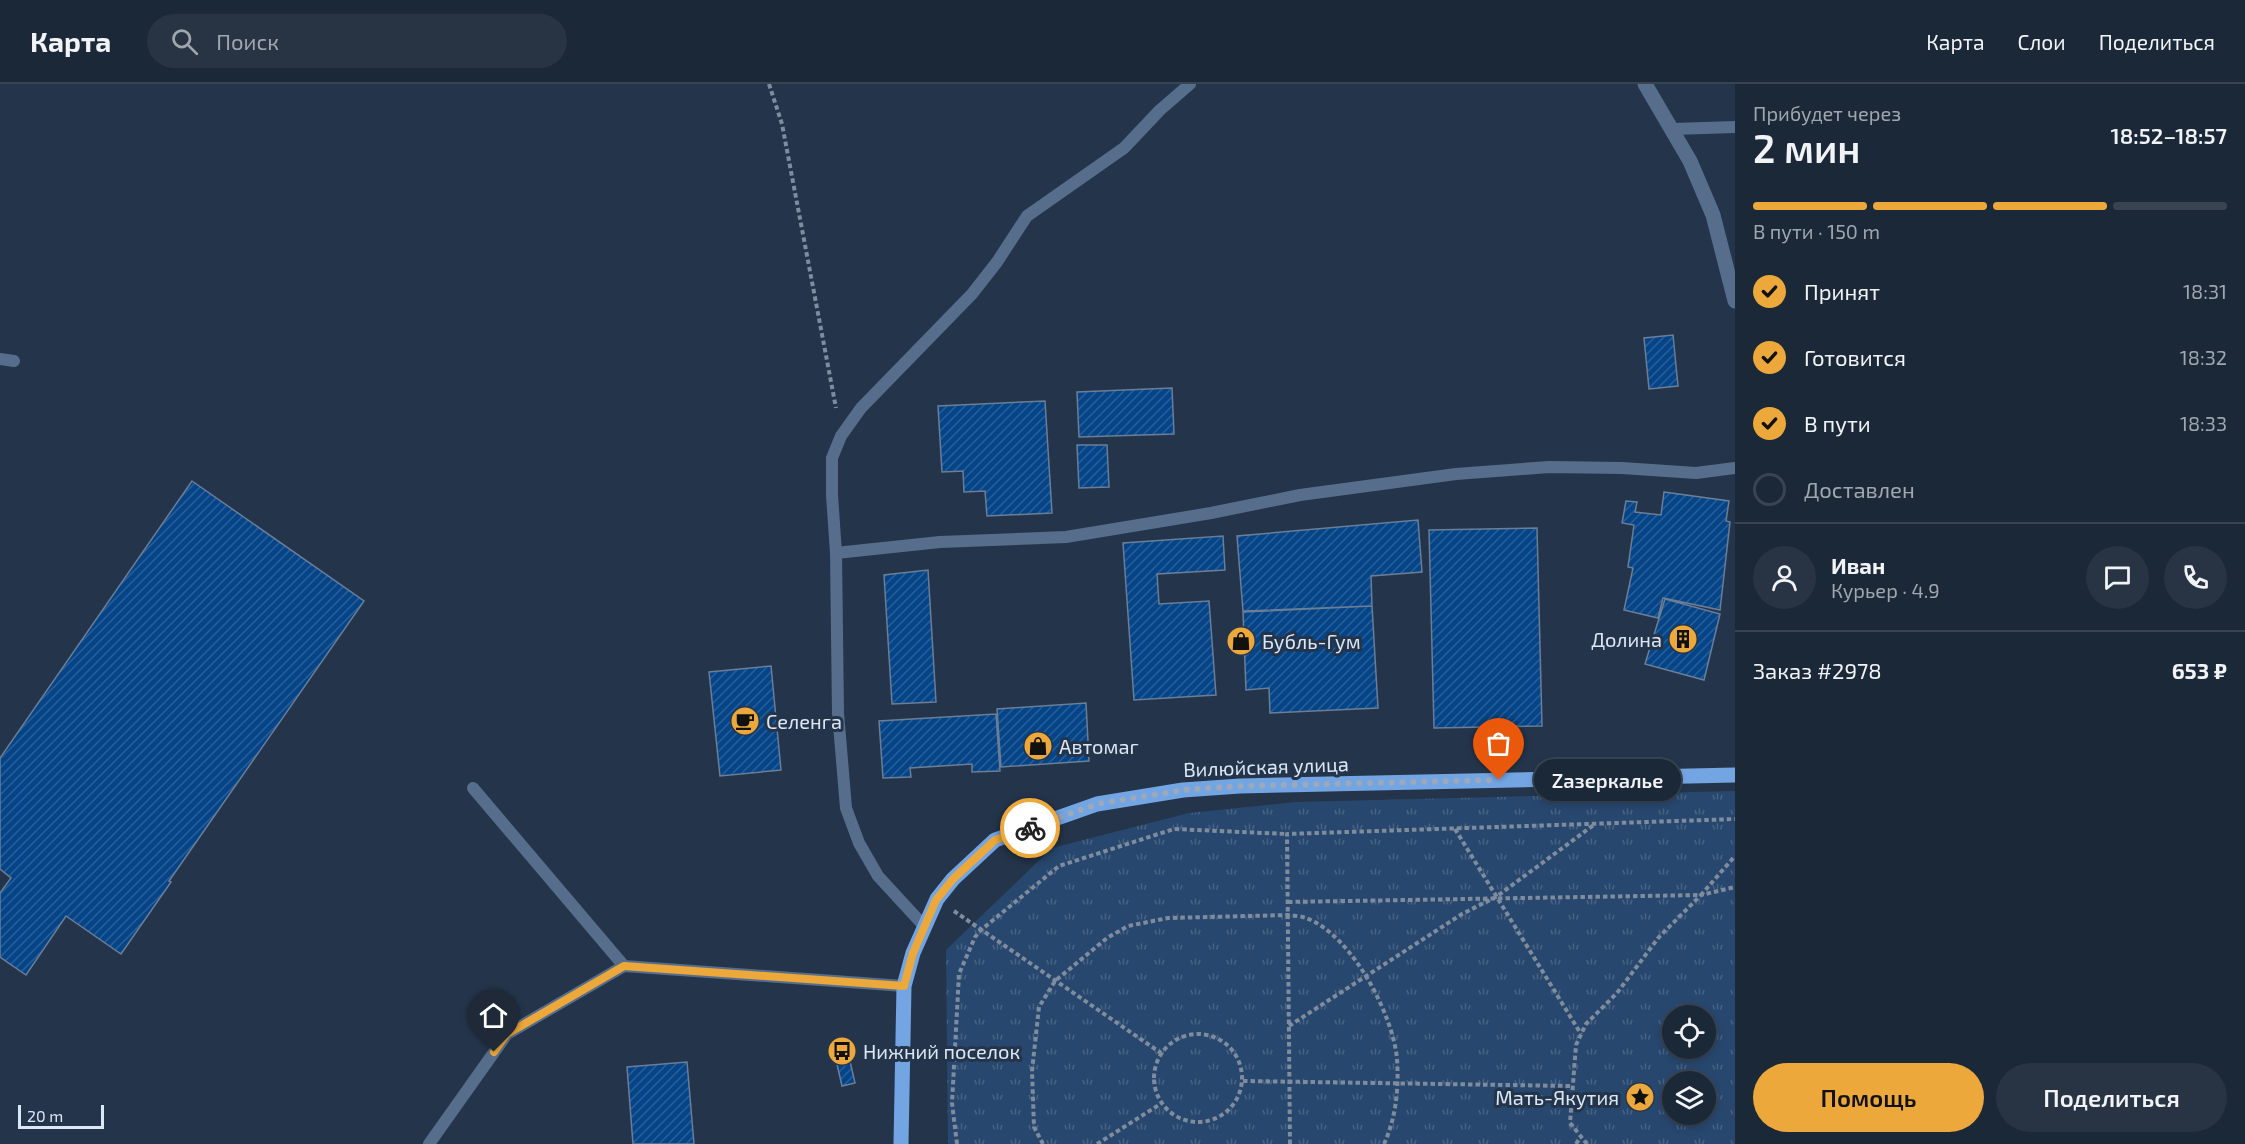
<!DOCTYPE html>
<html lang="ru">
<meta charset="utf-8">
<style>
:root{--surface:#1b2838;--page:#283443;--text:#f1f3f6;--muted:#a0a6ae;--line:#394453;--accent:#eda83b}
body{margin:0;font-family:"Exo 2",sans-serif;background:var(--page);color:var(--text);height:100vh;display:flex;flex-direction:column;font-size:22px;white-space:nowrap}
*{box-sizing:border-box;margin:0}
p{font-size:20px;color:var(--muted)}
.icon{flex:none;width:33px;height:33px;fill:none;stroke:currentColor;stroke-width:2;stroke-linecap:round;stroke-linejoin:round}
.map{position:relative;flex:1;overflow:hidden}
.sheet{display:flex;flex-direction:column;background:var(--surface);width:510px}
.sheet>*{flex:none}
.controls{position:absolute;left:1662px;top:921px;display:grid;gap:12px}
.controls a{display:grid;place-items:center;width:54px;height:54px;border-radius:50%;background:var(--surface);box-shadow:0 3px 9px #0003,0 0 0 2px var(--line);font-size:30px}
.scale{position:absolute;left:18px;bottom:15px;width:86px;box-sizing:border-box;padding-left:6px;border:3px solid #dce7f5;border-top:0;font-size:16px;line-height:21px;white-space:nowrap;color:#dce7f5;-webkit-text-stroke:4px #24354b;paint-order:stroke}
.pin{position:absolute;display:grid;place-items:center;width:51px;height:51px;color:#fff;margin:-62px -26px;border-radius:50% 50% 50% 0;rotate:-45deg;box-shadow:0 0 6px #0007}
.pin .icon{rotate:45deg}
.courier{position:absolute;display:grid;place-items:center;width:60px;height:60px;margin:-30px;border:4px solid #eda83b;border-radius:50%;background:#fff;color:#222;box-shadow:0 2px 8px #0007}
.bubble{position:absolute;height:42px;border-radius:21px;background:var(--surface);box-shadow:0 3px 9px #0003,0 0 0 2px var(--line);font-size:20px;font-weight:600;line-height:42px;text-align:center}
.head em{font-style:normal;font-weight:600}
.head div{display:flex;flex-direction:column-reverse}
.head{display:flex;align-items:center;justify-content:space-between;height:102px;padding:0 18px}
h1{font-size:39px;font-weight:600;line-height:45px}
.bar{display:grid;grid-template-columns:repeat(4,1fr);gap:9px 6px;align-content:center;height:72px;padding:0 18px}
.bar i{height:8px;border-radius:4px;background:var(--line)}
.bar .on{background:var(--accent)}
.bar p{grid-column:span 4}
.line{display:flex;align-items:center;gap:15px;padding:0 18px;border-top:2px solid var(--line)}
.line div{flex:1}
.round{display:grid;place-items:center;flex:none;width:63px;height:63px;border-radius:32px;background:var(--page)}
ol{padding:0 18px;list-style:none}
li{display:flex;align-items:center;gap:18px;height:66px}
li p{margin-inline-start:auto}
li .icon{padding:6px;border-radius:50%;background:var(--accent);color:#111;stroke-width:4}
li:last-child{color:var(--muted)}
li i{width:33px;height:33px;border:3px solid var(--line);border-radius:50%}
.cta{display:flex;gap:12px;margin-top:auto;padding:12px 18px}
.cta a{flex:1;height:69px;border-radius:36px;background:var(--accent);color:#111;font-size:24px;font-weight:600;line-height:69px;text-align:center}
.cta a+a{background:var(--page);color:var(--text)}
header{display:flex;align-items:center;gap:36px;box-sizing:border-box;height:84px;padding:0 30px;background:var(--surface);border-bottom:2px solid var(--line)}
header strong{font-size:28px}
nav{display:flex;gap:33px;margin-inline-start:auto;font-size:21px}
.search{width:420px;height:54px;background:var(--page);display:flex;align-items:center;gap:15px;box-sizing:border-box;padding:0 21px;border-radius:33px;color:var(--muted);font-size:22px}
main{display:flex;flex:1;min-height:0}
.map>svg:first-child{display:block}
.grass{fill:url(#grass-tufts);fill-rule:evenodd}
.building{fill:url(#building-hatch);stroke:#6a7e98;stroke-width:1.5}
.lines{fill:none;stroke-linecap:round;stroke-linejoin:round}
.path{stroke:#7e8c9e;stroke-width:4;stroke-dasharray:4.5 3;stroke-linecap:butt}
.service{stroke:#566e8c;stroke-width:12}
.minor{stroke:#566e8c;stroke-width:15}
.primary{stroke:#74a5e3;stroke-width:15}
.done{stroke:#9ca9ba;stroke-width:6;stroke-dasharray:0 10.8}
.route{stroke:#eda83b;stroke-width:8}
.labels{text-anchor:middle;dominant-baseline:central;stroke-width:6;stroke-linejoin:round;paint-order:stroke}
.poi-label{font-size:20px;fill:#dce7f5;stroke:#24354b;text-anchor:start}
.street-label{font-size:20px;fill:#dce7f5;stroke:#24354b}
</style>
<header>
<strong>Карта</strong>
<div class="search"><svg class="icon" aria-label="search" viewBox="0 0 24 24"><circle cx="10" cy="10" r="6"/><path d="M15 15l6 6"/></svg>Поиск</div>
<nav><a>Карта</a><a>Слои</a><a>Поделиться</a></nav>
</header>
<main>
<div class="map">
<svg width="1735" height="1060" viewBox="0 0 1735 1060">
<defs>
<pattern id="grass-tufts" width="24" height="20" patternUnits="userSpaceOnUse" patternTransform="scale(1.5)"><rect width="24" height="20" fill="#28476e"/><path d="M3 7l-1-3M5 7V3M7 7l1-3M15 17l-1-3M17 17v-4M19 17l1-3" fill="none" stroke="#476283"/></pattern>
<pattern id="building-hatch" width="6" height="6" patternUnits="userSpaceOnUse" patternTransform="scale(1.5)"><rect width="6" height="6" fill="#054486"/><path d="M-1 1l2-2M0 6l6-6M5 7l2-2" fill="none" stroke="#295f98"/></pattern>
</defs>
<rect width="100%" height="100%" fill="#24354b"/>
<path class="grass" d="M1735,707V1060H948L946,866L1052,764L1189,729L1297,718ZM1672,932H1706V964H1672ZM1672,998H1706V1030H1672Z"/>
<path class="building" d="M1673,251L1678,302L1649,305L1644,254Z
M1172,304L1174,350L1079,353L1077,308Z
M1045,317L1052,429L987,432L985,407L964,408L963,387L942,388L938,322Z
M1077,361H1107L1109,403L1079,404Z
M192,397L364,517L169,797L171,798L121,870L66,832L26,891L0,873V809L11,794L0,785V674Z
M1664,408L1729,417L1726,437L1730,438L1720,526L1663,514L1658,534L1624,526L1633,484L1628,483L1634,441L1622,439L1626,417L1637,418L1635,428L1661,431Z
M1418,436L1422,488L1371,492L1372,522L1243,527L1237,452Z
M1537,444L1542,642L1434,644L1429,446Z
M1223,452L1225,486L1157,490L1159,520L1209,517L1216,611L1134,616L1123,459Z
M928,486L936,618L892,620L884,491Z
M1665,515L1720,530L1704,596L1645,580Z
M1372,522L1378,624L1270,629L1269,604L1246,606L1243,528Z
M771,582L781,686L720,692L709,588Z
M1086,619L1089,677L1001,683L997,625Z
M996,630L1000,687L972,688V680L910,684L911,693L883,694L879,637Z
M849,973L855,999L842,1002L836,976Z
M687,978L694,1060H633L627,983Z"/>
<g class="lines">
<path class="path" d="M769,0L782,40L836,324
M1455,745L1581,950
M1288,818L1701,811L1735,772
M954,827L1161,969
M1289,942L1462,830L1496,813L1595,740
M1154 994a44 44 0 1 1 88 0a44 44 0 1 1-88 0Z
M1243,997L1572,1002
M957,1060L952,1019L959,890L975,853L981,846L1059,782L1174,745L1287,750
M1043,1060L1034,1043L1032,987L1039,923L1055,897L1107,854L1128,842L1168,834L1288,831C1294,832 1301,832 1306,834C1351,850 1393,930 1397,975C1399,1004 1396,1034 1384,1060
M1097,1060L1162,1019
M1290,1060L1287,750L1735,735
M1576,1060L1581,1052
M1587,1060L1570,1039L1576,961L1586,940L1617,909L1659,853L1701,811L1735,803"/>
<path class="service" d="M1673,45L1735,43
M0,275L14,277
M836,469L940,458L1066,453L1211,429L1300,411L1456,390L1549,383L1622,384L1696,389L1735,384
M473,704L624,882L904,902
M925,843L878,792L859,759L846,724L838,629L836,469L832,411V374L841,352L861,324L972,210L997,178L1027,132L1124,64L1160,26L1190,0
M429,1060L507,950L624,882"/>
<path class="minor" d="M1645,0L1690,77L1713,131L1735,217"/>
<path class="primary" d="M901,1060L904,902L913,869L937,815L953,795L995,756L1097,720L1183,706L1240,702L1735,691"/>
</g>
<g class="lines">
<path class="done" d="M1030,744L1097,720L1183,706L1240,702L1499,696"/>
<path class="route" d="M494,968L507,950L624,882L904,902L913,869L936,816L953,795L995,756L1030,744"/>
</g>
<defs>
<g id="building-disc" transform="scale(1.5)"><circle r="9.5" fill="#eda83b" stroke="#24354b"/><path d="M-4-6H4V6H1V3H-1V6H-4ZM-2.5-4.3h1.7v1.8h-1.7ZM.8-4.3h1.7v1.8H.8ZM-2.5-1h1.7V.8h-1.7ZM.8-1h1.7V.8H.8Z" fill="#111"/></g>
<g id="shop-disc" transform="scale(1.5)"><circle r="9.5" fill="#eda83b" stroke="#24354b"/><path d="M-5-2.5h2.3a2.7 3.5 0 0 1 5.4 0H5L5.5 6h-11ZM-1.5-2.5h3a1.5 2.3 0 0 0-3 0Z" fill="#111"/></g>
<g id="cafe-disc" transform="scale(1.5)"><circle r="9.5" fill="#eda83b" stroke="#24354b"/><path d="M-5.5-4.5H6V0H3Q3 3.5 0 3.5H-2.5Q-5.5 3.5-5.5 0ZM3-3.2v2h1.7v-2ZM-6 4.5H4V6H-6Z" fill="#111"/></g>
<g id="bus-disc" transform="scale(1.5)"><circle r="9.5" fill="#eda83b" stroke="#24354b"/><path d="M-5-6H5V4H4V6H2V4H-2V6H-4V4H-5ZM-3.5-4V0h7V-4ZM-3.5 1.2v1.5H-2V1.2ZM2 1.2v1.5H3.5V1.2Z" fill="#111"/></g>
<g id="sight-disc" transform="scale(1.5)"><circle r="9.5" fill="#eda83b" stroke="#24354b"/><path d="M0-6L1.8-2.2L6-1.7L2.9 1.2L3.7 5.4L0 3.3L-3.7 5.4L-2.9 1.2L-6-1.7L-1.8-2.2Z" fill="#111"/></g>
</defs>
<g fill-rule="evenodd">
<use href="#building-disc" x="1683" y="555"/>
<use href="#shop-disc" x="1241" y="557"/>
<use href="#cafe-disc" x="745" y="637"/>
<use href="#shop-disc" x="1038" y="662"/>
<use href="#bus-disc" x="842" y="967"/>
<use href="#sight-disc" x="1640" y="1013"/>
</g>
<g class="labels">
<g class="poi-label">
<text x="1662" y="555" text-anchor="end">Долина</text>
<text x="1262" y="557">Бубль-Гум</text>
<text x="766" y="637">Селенга</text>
<text x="1059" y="662">Автомаг</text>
<text x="863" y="967">Нижний поселок</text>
<text x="1619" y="1013" text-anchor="end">Мать-Якутия</text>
</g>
<g class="street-label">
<text transform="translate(1266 682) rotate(-2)">Вилюйская улица</text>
</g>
</g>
</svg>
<div class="controls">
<a><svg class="icon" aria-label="locate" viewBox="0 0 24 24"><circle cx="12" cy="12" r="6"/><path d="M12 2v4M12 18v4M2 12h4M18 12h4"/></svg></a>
<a><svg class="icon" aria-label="layers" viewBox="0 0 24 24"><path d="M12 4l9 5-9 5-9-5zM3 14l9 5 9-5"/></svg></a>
</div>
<div class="scale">20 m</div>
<div class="pin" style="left:1499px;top:696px;background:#ea580c"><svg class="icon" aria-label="bag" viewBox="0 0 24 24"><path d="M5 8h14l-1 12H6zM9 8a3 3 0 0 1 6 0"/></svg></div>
<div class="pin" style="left:494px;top:968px;background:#1f2937"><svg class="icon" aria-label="home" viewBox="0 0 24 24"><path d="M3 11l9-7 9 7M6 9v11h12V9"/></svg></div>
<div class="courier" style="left:1030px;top:744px"><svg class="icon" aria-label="bike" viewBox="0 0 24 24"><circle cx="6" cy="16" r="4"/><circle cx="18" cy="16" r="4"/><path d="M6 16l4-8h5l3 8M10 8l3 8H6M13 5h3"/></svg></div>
<div class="bubble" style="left:1534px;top:675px;width:147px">Zазеркалье</div>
</div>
<section class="sheet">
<div class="head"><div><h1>2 мин</h1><p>Прибудет через</p></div><em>18:52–18:57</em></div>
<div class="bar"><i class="on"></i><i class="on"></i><i class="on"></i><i></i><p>В пути · 150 m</p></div>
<ol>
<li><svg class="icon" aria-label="check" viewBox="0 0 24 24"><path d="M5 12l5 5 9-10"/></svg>Принят<p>18:31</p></li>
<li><svg class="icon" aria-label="check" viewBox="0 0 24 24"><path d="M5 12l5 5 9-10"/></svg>Готовится<p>18:32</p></li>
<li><svg class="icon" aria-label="check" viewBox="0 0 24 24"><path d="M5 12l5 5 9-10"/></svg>В пути<p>18:33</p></li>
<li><i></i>Доставлен</li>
</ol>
<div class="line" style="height:108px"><a class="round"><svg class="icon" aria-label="person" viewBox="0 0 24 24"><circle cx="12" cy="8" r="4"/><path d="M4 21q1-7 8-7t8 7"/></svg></a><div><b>Иван</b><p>Курьер · 4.9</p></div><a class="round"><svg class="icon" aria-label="chat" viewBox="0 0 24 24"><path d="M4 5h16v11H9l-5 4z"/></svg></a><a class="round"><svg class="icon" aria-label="phone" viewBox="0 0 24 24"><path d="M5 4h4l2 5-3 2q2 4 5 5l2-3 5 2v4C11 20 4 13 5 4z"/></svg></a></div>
<div class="line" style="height:78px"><div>Заказ #2978</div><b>653 ₽</b></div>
<div class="cta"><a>Помощь</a><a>Поделиться</a></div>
</section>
</main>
